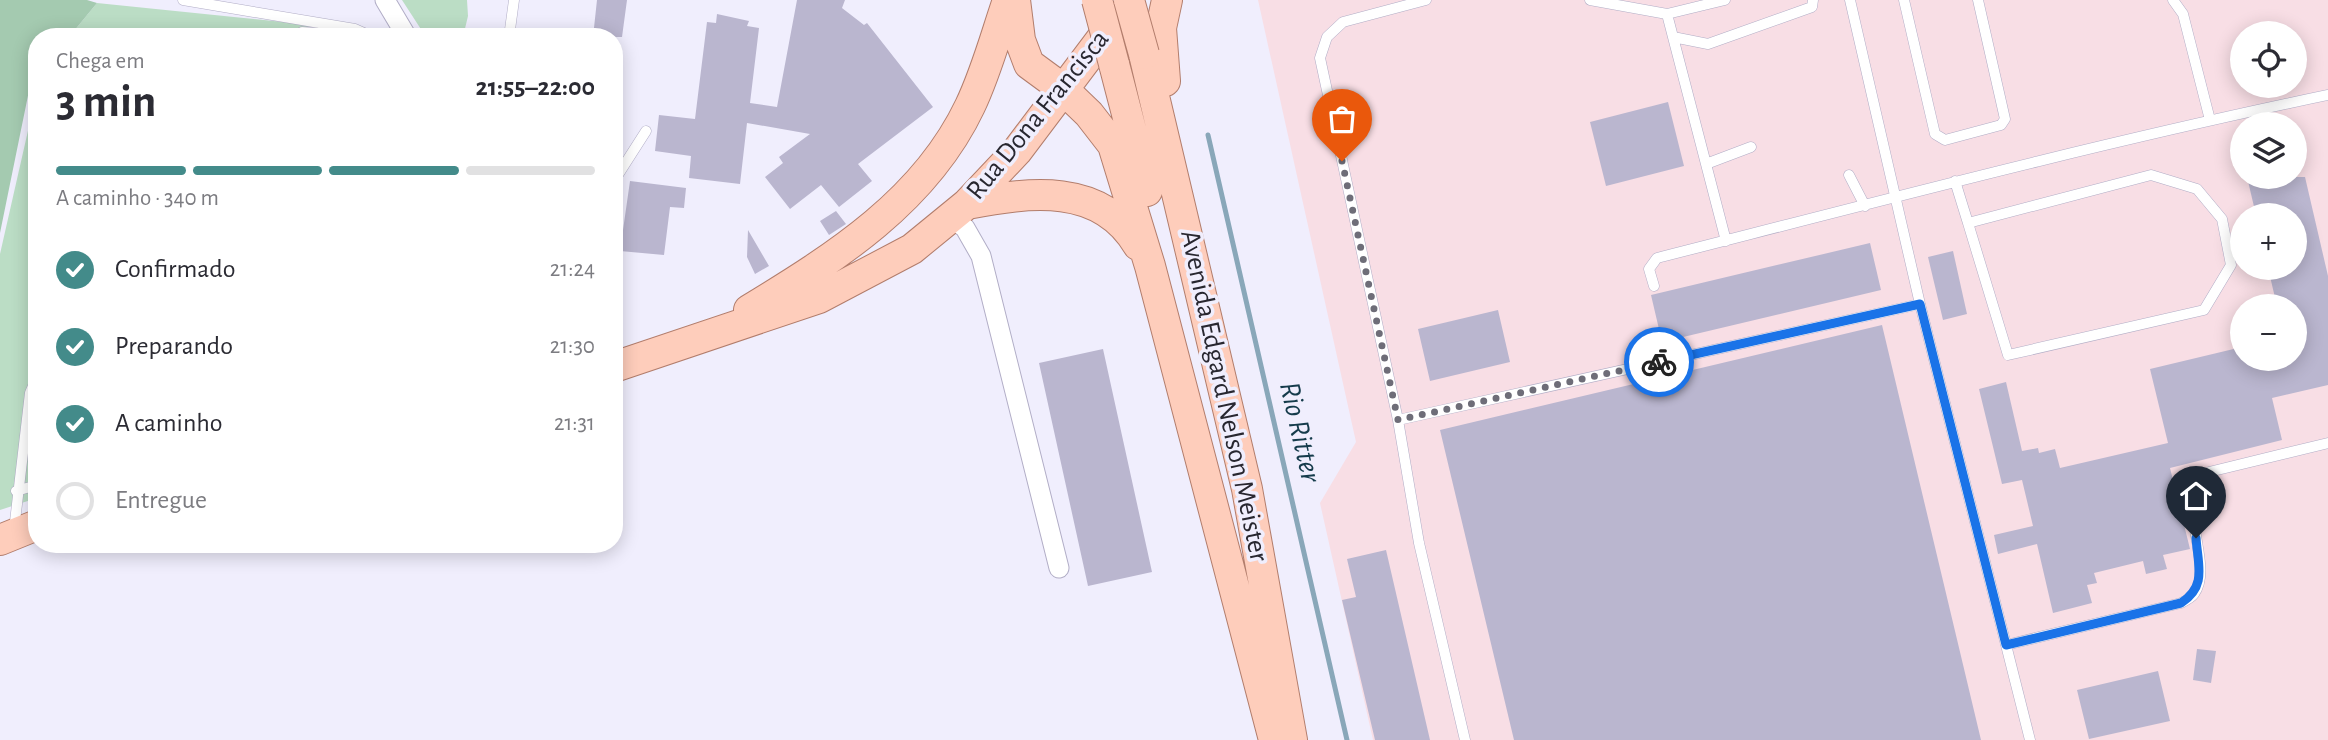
<!DOCTYPE html>
<html lang="pt">
<meta charset="utf-8">
<style>
:root{--surface:#fff;--page:#f7f7f7;--text:#2b2b33;--muted:#7c7c81;--line:#e1e1e2;--accent:#438b8a}
body{margin:0;font-family:"Alegreya Sans",sans-serif;background:var(--page);color:var(--text);height:100vh;display:flex;flex-direction:column;font-size:26px;white-space:nowrap}
*{box-sizing:border-box;margin:0}
p{font-size:23px;color:var(--muted)}
.icon{flex:none;width:38px;height:38px;fill:none;stroke:currentColor;stroke-width:2;stroke-linecap:round;stroke-linejoin:round}
.map{position:relative;flex:1;overflow:hidden}
.panel{position:absolute;left:28px;top:28px;width:595px;height:525px;display:flex;flex-direction:column;background:var(--surface);border-radius:28px;box-shadow:0 4px 18px #0003}
.panel>*{flex:none}
.buttons{position:absolute;left:2230px;top:21px;display:grid;gap:14px}
.buttons a{display:grid;place-items:center;width:77px;height:77px;border-radius:50%;background:var(--surface);box-shadow:0 4px 18px #0003;font-size:35px}
.pin{position:absolute;display:grid;place-items:center;width:60px;height:60px;color:#fff;margin:-72px -30px;border-radius:50% 50% 50% 0;rotate:-45deg;box-shadow:0 0 7px #0007}
.pin .icon{rotate:45deg}
.courier{position:absolute;display:grid;place-items:center;width:70px;height:70px;margin:-35px;border:5px solid #1a73e8;border-radius:50%;background:#fff;color:#222;box-shadow:0 2px 9px #0007}
.overview em{font-style:normal;font-weight:700}
.overview div{display:flex;flex-direction:column-reverse}
.overview{display:flex;align-items:center;justify-content:space-between;height:119px;padding:0 28px}
h1{font-size:46px;font-weight:700;line-height:52px}
.bar{display:grid;grid-template-columns:repeat(4,1fr);gap:10px 7px;align-content:center;height:84px;padding:0 28px}
.bar i{height:9px;border-radius:5px;background:var(--line)}
.bar .active{background:var(--accent)}
.bar p{grid-column:span 4}
ol{padding:0 28px;list-style:none}
li{display:flex;align-items:center;gap:21px;height:77px}
li p{margin-inline-start:auto}
li .icon{padding:7px;border-radius:50%;background:var(--accent);color:#fff;stroke-width:4}
li:last-child{color:var(--muted)}
li i{width:38px;height:38px;border:4px solid var(--line);border-radius:50%}
.map>svg:first-child{display:block}
.industrial{fill:#f8dee5;fill-rule:evenodd}
.green{fill:#bbddc5}
.forest{fill:#a4cab0}
.lines{fill:none;stroke-linecap:round;stroke-linejoin:round}
.stream{stroke:#89a7b9;stroke-width:5}
.building{fill:#bab6cf}
.lane-casing{stroke:#b1adc6;stroke-width:11}
.street-casing{stroke:#b1adc6;stroke-width:21}
.primary-casing{stroke:#b27d6c;stroke-width:32}
.lane{stroke:#fff;stroke-width:10}
.street{stroke:#fff;stroke-width:19}
.primary{stroke:#fecdbb;stroke-width:30}
.primary-bridge-casing{stroke:#b27d6c;stroke-width:32;stroke-linecap:butt}
.primary-bridge{stroke:#fecdbb;stroke-width:30}
.done{stroke:#6e6d78;stroke-width:7;stroke-dasharray:0 12.6}
.route{stroke:#1a73e8;stroke-width:9}
.labels{text-anchor:middle;dominant-baseline:central;stroke-width:7;stroke-linejoin:round;paint-order:stroke}
.street-label{font-size:28px;fill:#282730;stroke:#f0eefd}
.water-label{font-size:30px;font-style:italic;fill:#153b4b;stroke:#f0eefd}
</style>
<div class="map">
<svg width="2328" height="740" viewBox="0 0 2328 740">
<rect width="100%" height="100%" fill="#f0eefd"/>
<path class="industrial" d="M1258,0H2328V740H1373L1320,503L1356,442ZM2242,33H2294V86H2242ZM2242,124H2294V177H2242ZM2242,215H2294V268H2242ZM2242,306H2294V359H2242Z"/>
<path class="green" d="M402,0H467L468,16L463,37H426Z
M97,3L342,28L359,37H69Z
M37,91V498L0,510V254Z"/>
<path class="forest" d="M0,0H87L97,3L69,37H37V70L33,71L0,233Z"/>
<g class="lines">
<path class="stream" d="M1208,135L1347,740"/>
</g>
<path class="building" d="M597,0H627L622,37H593Z
M797,0H845L842,8L864,25L867,23L933,107L858,164L872,181L839,207L821,185L790,209L765,177L783,163L779,157L810,134L747,123L740,184L689,178L691,156L655,151L659,115L695,119L707,22L716,23L717,14L749,21L747,26L759,28L750,103L777,107Z
M1668,102L1684,166L1606,186L1590,122Z
M2247,177H2305L2328,276V385L2272,398L2282,440L2170,468L2190,549L2163,555L2167,569L2146,574L2143,561L2094,573L2097,583L2087,585L2092,603L2053,613L2037,544L1998,554L1994,535L2033,526L2022,480L2002,484L1979,389L2006,382L2022,451L2038,448L2039,453L2055,449L2060,468L2168,443L2150,369L2242,347V359H2294V306H2277L2268,268H2294V215H2256Z
M630,181L686,188L684,208L670,207L664,255L620,251Z
M836,211L846,224L829,235L820,221Z
M748,230L769,266L755,274L747,257Z
M1870,243L1881,290L1662,342L1651,295Z
M1953,251L1967,314L1943,320L1928,257Z
M1498,310L1510,362L1430,381L1418,329Z
M1882,325L1981,740H1514L1440,430Z
M1103,349L1152,572L1088,586L1039,363Z
M1386,550L1430,740H1375L1342,600L1356,597L1347,559Z
M2197,649L2216,651L2211,683L2193,680Z
M2158,671L2170,721L2089,739L2077,690Z"/>
<g class="lines">
<g class="lane-casing">
<path id="lane" d="M183,0L355,29L373,37
M1426,0L1343,22L1327,37L1320,58L1398,420L1419,543L1465,740
M1590,0L1667,14L1725,0
M1850,0L1920,304L2030,740
M1904,0L1935,134L1945,140L2001,125L2005,119L1978,0
M2173,0L2183,14L2210,120
M1667,14L1726,241
M295,37L302,32L362,36
M509,37L514,0
M1673,37L1708,44L1812,7L1813,0
M1706,164L1751,147
M1849,175L1865,206
M614,181L646,131
M1955,181L1968,223L2151,175L2197,189L2222,219L2231,265L2204,310L2008,355L1968,223
M1654,286L1649,269L1657,258C1880,201 2103,142 2328,95
M1398,420L1920,304
M16,491L37,485
M14,530L30,393L37,377
M2006,645L2181,603C2185,601 2192,597 2194,594C2216,564 2171,502 2209,472L2328,443"/>
</g>
<g class="street-casing">
<path id="street" d="M385,0L407,37
M951,218L965,228L981,256L1059,568"/>
</g>
<g class="primary-casing">
<path id="primary" d="M1015,0L1020,40L1029,64L1063,89L1089,114L1113,145L1150,266L1273,736
M1144,54L1247,489L1292,740
M1114,64L1147,191
M1165,81L1161,28L1167,0
M967,204C1029,192 1101,182 1138,245
M749,310C836,257 925,201 970,106C986,73 996,35 1008,0
M614,367L819,298L912,249L967,204L1017,151L1118,17
M0,540L37,525"/>
</g>
<use href="#lane" class="lane"/>
<use href="#street" class="street"/>
<use href="#primary" class="primary"/>
<g class="primary-bridge-casing">
<path id="primary-bridge" d="M1097,0L1114,64
M1129,0L1144,54"/>
</g>
<use href="#primary-bridge" class="primary-bridge"/>
</g>
<g class="lines">
<path class="done" d="M1342,161L1398,420L1659,362"/>
<path class="route" d="M1659,362L1920,304L2006,645L2181,603C2207,586 2198,566 2196,538"/>
</g>
<g class="labels">
<g class="street-label">
<text transform="translate(1038 115) rotate(-51)">Rua Dona Francisca</text>
<text transform="translate(1224 396) rotate(78)">Avenida Edgard Nelson Meister</text>
</g>
<g class="water-label">
<text transform="translate(1300 432) rotate(77)">Rio Ritter</text>
</g>
</g>
</svg>
<div class="buttons">
<a><svg class="icon" aria-label="locate" viewBox="0 0 24 24"><circle cx="12" cy="12" r="6"/><path d="M12 2v4M12 18v4M2 12h4M18 12h4"/></svg></a>
<a><svg class="icon" aria-label="layers" viewBox="0 0 24 24"><path d="M12 4l9 5-9 5-9-5zM3 14l9 5 9-5"/></svg></a>
<a>+</a>
<a>−</a>
</div>
<div class="pin" style="left:1342px;top:161px;background:#ea580c"><svg class="icon" aria-label="bag" viewBox="0 0 24 24"><path d="M5 8h14l-1 12H6zM9 8a3 3 0 0 1 6 0"/></svg></div>
<div class="pin" style="left:2196px;top:538px;background:#1f2937"><svg class="icon" aria-label="home" viewBox="0 0 24 24"><path d="M3 11l9-7 9 7M6 9v11h12V9"/></svg></div>
<div class="courier" style="left:1659px;top:362px"><svg class="icon" aria-label="bike" viewBox="0 0 24 24"><circle cx="6" cy="16" r="4"/><circle cx="18" cy="16" r="4"/><path d="M6 16l4-8h5l3 8M10 8l3 8H6M13 5h3"/></svg></div>
<section class="panel">
<div class="overview"><div><h1>3 min</h1><p>Chega em</p></div><em>21:55–22:00</em></div>
<div class="bar"><i class="active"></i><i class="active"></i><i class="active"></i><i></i><p>A caminho · 340 m</p></div>
<ol>
<li><svg class="icon" aria-label="check" viewBox="0 0 24 24"><path d="M5 12l5 5 9-10"/></svg>Confirmado<p>21:24</p></li>
<li><svg class="icon" aria-label="check" viewBox="0 0 24 24"><path d="M5 12l5 5 9-10"/></svg>Preparando<p>21:30</p></li>
<li><svg class="icon" aria-label="check" viewBox="0 0 24 24"><path d="M5 12l5 5 9-10"/></svg>A caminho<p>21:31</p></li>
<li><i></i>Entregue</li>
</ol>
</section>
</div>
